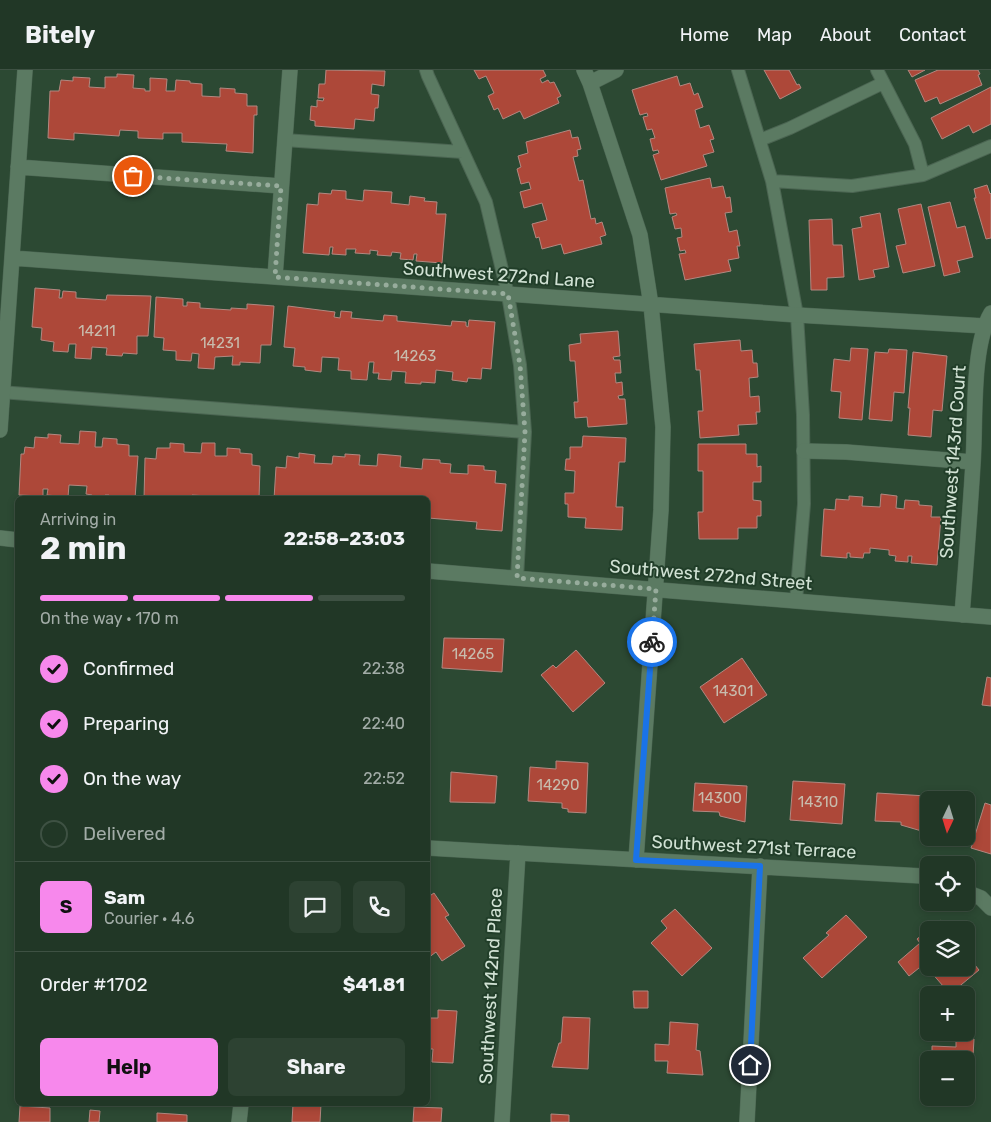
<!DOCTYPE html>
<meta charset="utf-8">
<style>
:root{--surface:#213726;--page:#2d4232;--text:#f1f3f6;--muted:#a2aca7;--line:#3e5143;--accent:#f788ec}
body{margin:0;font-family:Rubik,sans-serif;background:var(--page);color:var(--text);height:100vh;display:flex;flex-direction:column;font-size:19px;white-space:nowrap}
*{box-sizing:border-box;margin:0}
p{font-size:16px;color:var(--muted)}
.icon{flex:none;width:28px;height:28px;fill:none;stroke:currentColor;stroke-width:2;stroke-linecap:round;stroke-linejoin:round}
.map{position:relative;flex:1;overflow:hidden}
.drawer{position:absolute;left:15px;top:426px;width:415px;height:610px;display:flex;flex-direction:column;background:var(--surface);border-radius:8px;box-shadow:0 2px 8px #0003,0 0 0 1px var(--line)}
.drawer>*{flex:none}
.needle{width:32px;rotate:184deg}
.controls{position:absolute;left:920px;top:721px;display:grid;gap:10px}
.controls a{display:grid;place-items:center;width:55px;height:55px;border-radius:8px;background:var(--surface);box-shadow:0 2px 8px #0003,0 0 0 1px var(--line);font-size:25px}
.pin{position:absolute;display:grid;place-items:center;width:42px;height:42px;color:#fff;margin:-21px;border:2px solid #fff;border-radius:50%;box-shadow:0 1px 5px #0007}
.courier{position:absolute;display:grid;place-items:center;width:50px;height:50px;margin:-25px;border:4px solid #1a73e8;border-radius:50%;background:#fff;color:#222;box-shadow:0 1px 6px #0007}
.summary em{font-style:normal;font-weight:700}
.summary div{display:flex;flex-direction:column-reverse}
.summary{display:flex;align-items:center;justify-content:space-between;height:85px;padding:0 25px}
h1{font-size:32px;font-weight:700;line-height:38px}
.bar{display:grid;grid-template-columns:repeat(4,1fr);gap:8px 5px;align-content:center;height:60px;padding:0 25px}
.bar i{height:6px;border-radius:4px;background:var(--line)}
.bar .current{background:var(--accent)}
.bar p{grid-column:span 4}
.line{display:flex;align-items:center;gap:12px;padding:0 25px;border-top:1px solid var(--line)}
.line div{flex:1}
.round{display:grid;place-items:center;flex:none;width:52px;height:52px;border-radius:8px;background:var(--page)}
ol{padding:0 25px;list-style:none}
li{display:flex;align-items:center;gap:15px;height:55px}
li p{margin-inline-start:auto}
li .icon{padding:5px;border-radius:50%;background:var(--accent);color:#111;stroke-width:4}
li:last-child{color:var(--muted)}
li i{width:28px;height:28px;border:2px solid var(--line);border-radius:50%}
.action{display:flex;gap:10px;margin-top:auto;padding:10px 25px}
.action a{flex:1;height:58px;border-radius:8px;background:var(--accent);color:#111;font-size:20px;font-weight:700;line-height:58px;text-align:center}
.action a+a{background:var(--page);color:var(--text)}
header{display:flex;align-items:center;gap:30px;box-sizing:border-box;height:70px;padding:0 25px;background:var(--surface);border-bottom:1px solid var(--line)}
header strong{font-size:24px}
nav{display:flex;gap:28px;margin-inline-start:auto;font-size:18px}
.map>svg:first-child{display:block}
.building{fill:#ad4839;stroke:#b28881}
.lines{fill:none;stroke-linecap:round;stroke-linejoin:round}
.lane-casing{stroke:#4b6552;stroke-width:14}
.street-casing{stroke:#4b6552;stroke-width:16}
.lane{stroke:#5b7a62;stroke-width:12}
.street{stroke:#5b7a62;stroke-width:15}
.done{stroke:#97ac9c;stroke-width:5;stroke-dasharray:0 9}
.route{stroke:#1a73e8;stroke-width:6}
.labels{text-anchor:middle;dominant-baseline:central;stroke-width:4;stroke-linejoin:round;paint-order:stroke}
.number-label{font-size:15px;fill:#c8bcad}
.street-label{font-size:18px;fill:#d1e2d4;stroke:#213e29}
</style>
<header>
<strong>Bitely</strong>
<nav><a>Home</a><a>Map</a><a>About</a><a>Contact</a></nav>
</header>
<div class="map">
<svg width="991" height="1052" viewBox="0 0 991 1052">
<rect width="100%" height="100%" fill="#2c4933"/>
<path class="building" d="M326,0L385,1L384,16L372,14L371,24L379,25L378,38H375L374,51L355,49L354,59L315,56V51L310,50L311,36L317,37V30L323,31L324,28H318L319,14H325Z
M474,0H543L546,6L540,9L542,13L548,10L550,13L554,12L561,26L557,28L559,33L524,49L520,41L503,49L498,38L494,40L488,26L494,23L486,6L479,9Z
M764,0H789L797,15L799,14L801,18L780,29Z
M908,0H925L912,7Z
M938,0H978L980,4L978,5L982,15L940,34L937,27L925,32L915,10Z
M117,4L134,5L133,18L145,19V21H150V8L167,9L166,21H175L176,10L190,11V13L202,14V26L220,27V18L235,19V23L247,24V36H257V45H254L253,83L226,81L227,74L182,72V63H163V69L138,68V61L120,60L119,66L74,63V70L48,68L50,21H59L61,10L73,11V7L90,8L89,17L105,18V7H117Z
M677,6L680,16L690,13L694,25L698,23L703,37L695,40L700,58L709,55L714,69L710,70L714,82L703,85L707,96L661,110L653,85L659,83L658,80L653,81L650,69L655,68L652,59L647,60L643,47L648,46L647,43L640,45L632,20Z
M991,17V54L973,63L969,55L942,69L931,48Z
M570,60L572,68L578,67L581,79L577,80L578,86L573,87L579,111L583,110L591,149L595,148L596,154L602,152L606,165L600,167L602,174L564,184L561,174L542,179L539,167L536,168L532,154L547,150L542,133L524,138L520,122L531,119L529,112L521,114L517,99L521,97L518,86L528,83L526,72Z
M710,108L712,118L723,116L726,128L730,127L732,142L725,143L729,162L737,160L740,176H737L739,188L728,190L731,201L685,210L679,184L686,183L685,180L680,181L677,168L682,167L681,158L675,159L672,147L677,145L676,143L670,144L665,118Z
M987,115L990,124L991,123V168L986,169L974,128H976L974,119Z
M332,120L346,121V129L363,131L364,120L392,122L391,133L409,135L410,126L425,128L424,131L437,132L436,144H446L442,193L416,191L417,184H414L413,190L400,189L401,183L392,182L391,186L377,185L378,181L370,180V184L355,183L356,179H346V185L332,184L333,177H330L329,185L303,183L307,134L318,135L319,123L331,124Z
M950,132L957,158L965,156L973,187L957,191L960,202L944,206L928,137Z
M921,134L935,196L903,203L896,176L906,174L898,139Z
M880,143L889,197L873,200L875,207L859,210L852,159L862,157L860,147Z
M832,149L833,175H842L844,207L827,208V220H811L809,150Z
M35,218L60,220L59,228H62L63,221L76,222V228L106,230L107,225L151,226L148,266H137V284L123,283L122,286L106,285L107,278L92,277L91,289L75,288L76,274H69L68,282L53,281L54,272L41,270L42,258L32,257Z
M156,227L183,229V236H187V232L200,233V238L231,240V238L247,239V234L274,236L271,275H261L260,293L240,292V295H232L233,286L215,287L214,299L198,298L199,284L192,283L191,291L176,290V281L163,280L164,268L154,267Z
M288,236L335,242L334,247L340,248L341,241L352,242L351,248L383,251L384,245L397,246V251L451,256L452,251L466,252V256L468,257L469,250L495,252L491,299L482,298L481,309L468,308L467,312L452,310L453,302L436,300L435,313L421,312V314L405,313L406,302L392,301L391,310L378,309L379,303H373L374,292H369L367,310L351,309V301L338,300L339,288L322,287L321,302L305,300V297L293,296L295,278L284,277Z
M618,261L620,286L613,287L614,290H620L621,303H615L616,313L622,312L623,325L618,326L619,329H625L627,354L588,357L587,347L575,348L574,332H578L575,291H570L569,275L581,273L580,264Z
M740,270L741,281L752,280L753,293H757L758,307L749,308L750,327L759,326L760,342H756L757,354L738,355L739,365L700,368L698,341H703L700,300H696L694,274Z
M851,278L868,279L862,350L839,348L841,322L831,321L834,289L850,291Z
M889,279L907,280L904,323L894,322L892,351L869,349L875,282L888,283Z
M913,282L947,286L942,341L933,340L931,367L908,365L910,338H908Z
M80,361L96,362L95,377H102L103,368L117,369V374L129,375V386H138L135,429H108L109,425H105V429H92V425L86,424L87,416L69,415L68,427L47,425L48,419H43V426L19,425L21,384H24L25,377L34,378L35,367L48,368V364L61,365L60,373L79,374Z
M583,366L626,368L625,392H619L616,437H623L622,460L585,458L586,448L568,447V434H565V423H574L575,401L565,400L566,389H570V377H582Z
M170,373L184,374V382L201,383L202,373H215V386H227V378L240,379V383L252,384V395L260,396L259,429H209V426L192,425V429H144L145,388L156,389L157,378H170Z
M698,374H746V384H757V397L761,396V412H753V430L761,431V446H757V458H738V469H699L698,442H703V401H698Z
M299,383L315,385L314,393L332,394L333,386L345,387V384L360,385L359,395L377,396L378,384L401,386L400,397L422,399L423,389L440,390V393L451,394L450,403L468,404V395L484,396V400L496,401L495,413L506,414L502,461L476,459L477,452L428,448V429H274L276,397L286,398L287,386L299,388Z
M881,424L897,426L896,438L904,439L905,430L919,431V435L932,436L931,447H941L937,495L911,493L912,486H908V492L895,491L896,486L889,485V480L870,478V483H864L863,488L850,487V483H847V488L821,486L824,439L835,440L836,429L849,430V426L863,427L862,436L880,437Z
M444,568L504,569L502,602L442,598Z
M576,580L605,613L573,642L541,605L553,595L556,598Z
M742,588L767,625L724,653L700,617Z
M987,607L991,608V636L982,635Z
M556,691L588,693L586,743L568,742V739L562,738V733L528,731L530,697L556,699Z
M451,702L497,706L495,733L450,732Z
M793,711L845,714L842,754L790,750Z
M695,713L747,716L745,752L720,746L719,742L693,741Z
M877,723L927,726L925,762L901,755V752L875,751Z
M985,733L991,735V784L971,778Z
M434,823L449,845L445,847L465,876L442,891L436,882L428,888V827Z
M675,839L712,878L682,906L651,873L667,858L661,851Z
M846,845L867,867L822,908L803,888L829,865L826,863Z
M941,850L949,860H929V898H966V884L979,900L950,924L924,894L909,906L898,892L920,873L917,869Z
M633,921H648V938H634Z
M438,940L457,941L453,993L432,992L433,979H428V948H438Z
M563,947L590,948L588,999L552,997L559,973H561Z
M670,952L698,954L696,980L700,981L703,1005L667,1003L668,991H655V974L669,975Z
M956,968L974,969L971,1021H966V990H932V976L956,977Z
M293,1034H321L320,1052H292Z
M20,1036L50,1038V1052H19Z
M414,1037L442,1038L441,1052H413Z
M90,1040L100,1041L99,1052H89Z
M157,1043L187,1045V1052H157Z
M551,1044L569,1045V1052H551Z"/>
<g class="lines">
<g class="lane-casing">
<path id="lane" d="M426,0L428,6L486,132L508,225L520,295L525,362L517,508
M738,0L772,111L797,245L803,345L804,434L796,531
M877,0L915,74L923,105
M284,70L463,82
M760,70L790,58L883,13
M772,111L852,116L923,105L991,76
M0,322L525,362"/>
</g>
<g class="street-casing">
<path id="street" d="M584,0L590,13L640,165L651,235L663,357L661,440L636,790
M590,13L616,0
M18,97L281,116
M12,188L797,245L985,256
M275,207L290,0
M0,360L25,0
M804,381L846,382L973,392
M0,468L18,470
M428,501L991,547
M962,545C966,494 970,444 973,393C976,352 971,277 991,243
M428,778L922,806L929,808
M966,822L981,828L991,838
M239,1052L241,1034
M502,1052L518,783
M747,1052L760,796"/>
</g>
<use href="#lane" class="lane"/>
<use href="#street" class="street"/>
</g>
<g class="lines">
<path class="done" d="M133,106L281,116L275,207L508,224L520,295L525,362L517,508L656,519L652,572"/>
<path class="route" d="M652,572L636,790L760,796L750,995"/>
</g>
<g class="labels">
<g class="number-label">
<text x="97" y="261">14211</text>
<text x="220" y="273">14231</text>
<text x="415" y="286">14263</text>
<text x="473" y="584">14265</text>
<text x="733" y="621">14301</text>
<text x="558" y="715">14290</text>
<text x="720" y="728">14300</text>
<text x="818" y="732">14310</text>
</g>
<g class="street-label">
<text transform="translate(499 205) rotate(4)">Southwest 272nd Lane</text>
<text transform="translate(953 392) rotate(-86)">Southwest 143rd Court</text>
<text transform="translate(711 505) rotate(5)">Southwest 272nd Street</text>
<text transform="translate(754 777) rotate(3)">Southwest 271st Terrace</text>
<text transform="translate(491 916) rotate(-87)">Southwest 142nd Place</text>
</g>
</g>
</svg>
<div class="controls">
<a><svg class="needle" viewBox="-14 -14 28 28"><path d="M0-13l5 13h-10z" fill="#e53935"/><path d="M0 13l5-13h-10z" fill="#a2aca7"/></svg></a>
<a><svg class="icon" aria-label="locate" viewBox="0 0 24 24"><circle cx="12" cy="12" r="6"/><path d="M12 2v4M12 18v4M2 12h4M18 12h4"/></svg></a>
<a><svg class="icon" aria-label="layers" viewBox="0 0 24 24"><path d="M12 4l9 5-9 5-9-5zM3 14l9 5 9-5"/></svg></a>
<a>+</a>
<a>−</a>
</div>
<div class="pin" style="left:133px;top:106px;background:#ea580c"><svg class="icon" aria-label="bag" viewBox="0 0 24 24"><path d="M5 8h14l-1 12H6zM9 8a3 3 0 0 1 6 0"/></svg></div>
<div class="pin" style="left:750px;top:995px;background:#1f2937"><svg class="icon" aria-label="home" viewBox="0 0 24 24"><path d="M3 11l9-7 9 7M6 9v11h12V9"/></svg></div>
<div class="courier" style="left:652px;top:572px"><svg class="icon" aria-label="bike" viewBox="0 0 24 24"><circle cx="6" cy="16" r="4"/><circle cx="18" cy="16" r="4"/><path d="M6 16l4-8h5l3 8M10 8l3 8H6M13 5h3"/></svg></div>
<section class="drawer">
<div class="summary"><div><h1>2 min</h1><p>Arriving in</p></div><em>22:58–23:03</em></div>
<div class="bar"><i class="current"></i><i class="current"></i><i class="current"></i><i></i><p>On the way · 170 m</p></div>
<ol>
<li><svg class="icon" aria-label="check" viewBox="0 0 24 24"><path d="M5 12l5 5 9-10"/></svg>Confirmed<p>22:38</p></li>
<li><svg class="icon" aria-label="check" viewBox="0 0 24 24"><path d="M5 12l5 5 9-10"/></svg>Preparing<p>22:40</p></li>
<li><svg class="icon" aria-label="check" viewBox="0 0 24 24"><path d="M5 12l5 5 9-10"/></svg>On the way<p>22:52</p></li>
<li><i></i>Delivered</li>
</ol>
<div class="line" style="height:90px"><b class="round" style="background:var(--accent);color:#111">S</b><div><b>Sam</b><p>Courier · 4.6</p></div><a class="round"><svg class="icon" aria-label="chat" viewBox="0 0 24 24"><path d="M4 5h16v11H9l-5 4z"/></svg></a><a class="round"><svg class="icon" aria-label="phone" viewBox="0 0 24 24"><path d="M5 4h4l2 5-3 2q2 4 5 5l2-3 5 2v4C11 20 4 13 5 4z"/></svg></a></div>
<div class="line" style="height:65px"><div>Order #1702</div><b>$41.81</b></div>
<div class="action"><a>Help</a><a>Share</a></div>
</section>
</div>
